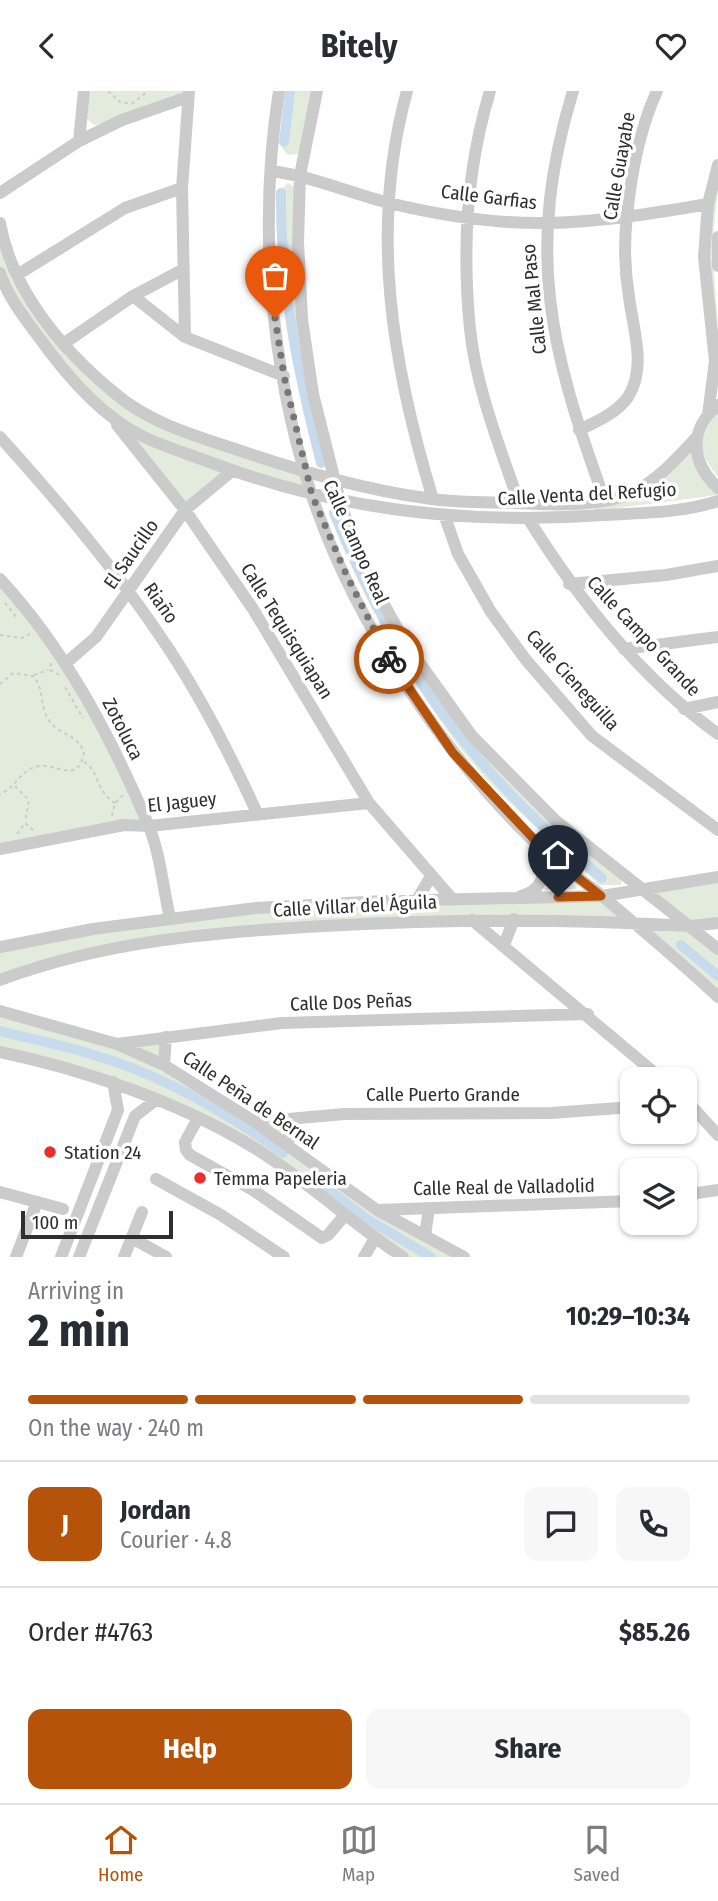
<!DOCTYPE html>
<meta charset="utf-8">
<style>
:root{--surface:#fff;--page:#f7f7f7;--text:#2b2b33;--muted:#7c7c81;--line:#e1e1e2;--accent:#b45309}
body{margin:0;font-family:"Fira Sans Condensed",sans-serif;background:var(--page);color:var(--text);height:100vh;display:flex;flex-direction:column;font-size:26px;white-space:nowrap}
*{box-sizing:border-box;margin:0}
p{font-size:23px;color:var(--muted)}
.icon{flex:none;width:38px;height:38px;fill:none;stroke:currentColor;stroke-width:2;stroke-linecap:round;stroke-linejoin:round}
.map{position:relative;height:1166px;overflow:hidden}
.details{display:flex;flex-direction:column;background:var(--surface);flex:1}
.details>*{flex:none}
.tools{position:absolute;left:620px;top:976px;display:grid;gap:14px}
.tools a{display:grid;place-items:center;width:77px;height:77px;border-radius:14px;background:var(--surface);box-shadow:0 2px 5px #0004;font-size:35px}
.scale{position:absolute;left:21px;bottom:18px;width:152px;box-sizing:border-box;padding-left:7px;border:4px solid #2e2e2e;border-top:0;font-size:19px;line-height:24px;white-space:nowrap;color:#2e2e2e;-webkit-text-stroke:5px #fff;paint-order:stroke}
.pin{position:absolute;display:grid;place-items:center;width:60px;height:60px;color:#fff;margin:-72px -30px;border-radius:50% 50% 50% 0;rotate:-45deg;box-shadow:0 0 7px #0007}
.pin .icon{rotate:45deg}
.courier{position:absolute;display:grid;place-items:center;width:70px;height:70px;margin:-35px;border:5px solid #b45309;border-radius:50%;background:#fff;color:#222;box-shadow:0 2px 9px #0007}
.head em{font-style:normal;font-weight:700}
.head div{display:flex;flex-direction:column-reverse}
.head{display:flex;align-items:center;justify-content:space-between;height:119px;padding:0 28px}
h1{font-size:46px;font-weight:700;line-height:52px}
.bar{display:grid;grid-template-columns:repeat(4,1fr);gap:10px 7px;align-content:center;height:84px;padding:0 28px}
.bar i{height:9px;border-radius:5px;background:var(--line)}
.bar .current{background:var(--accent)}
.bar p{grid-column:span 4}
.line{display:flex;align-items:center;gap:18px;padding:0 28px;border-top:2px solid var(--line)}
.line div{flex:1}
.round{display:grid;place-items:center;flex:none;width:74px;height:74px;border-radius:14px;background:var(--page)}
.action{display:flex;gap:14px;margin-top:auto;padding:14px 28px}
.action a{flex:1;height:80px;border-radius:14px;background:var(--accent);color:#fff;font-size:28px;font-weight:700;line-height:80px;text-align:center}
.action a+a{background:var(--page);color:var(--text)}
header{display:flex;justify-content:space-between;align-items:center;height:91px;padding:0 28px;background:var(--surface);font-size:32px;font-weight:700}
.dock{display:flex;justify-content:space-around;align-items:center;height:98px;border-top:2px solid var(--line);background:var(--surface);font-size:19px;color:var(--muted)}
.dock a{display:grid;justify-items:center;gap:4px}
.dock .current{color:var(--accent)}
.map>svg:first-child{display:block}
.green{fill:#e3ecdc}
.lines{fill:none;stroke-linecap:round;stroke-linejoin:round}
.canal{stroke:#c8dbec;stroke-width:10}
.path{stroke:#cbcbcb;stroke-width:2;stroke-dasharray:3.5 3.5;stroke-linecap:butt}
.minor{stroke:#cbcbcb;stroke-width:12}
.done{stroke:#777;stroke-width:7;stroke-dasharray:0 12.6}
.route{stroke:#b45309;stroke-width:9}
.poi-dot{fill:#e92e2d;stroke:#fff;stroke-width:2.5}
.labels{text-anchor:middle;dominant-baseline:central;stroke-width:7;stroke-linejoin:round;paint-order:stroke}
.street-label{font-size:19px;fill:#2e2e2e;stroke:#fff}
.poi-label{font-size:19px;fill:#2e2e2e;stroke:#fff;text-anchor:start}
</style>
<header><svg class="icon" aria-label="back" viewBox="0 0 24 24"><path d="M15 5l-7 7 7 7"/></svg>Bitely<svg class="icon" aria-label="heart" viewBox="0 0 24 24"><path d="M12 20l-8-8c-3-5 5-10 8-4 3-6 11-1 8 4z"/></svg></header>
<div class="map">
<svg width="718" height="1166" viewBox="0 0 718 1166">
<rect width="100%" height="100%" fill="#fff"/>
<path class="green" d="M90,0H185L184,3L110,31L94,34L87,28Z
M288,0H312L302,56L297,63L288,64L282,57Z
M288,92L296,97L294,177L326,374L323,376L318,372C295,280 277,197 278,101Z
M718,98L712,156L718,236C709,193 704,140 718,98Z
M0,132L17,183L63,253L148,324L306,381L312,404L232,380L185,419L106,320L51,263L0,182Z
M718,319V386C695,358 700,347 718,319Z
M692,359L718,399V404L594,420V415C643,400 655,395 692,359Z
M333,413L358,471L450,619L622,786L621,794H599C568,763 532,735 501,703C444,646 400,571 365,498C353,472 336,444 330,414Z
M0,488L66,572L149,735L0,758Z
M554,776L577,796L576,798L544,799Z
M718,786V832L693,835L718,858V906L631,832L514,828L190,845L0,889V856L188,824L602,805L631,832L690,835L648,800Z
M0,917L117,953L166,946L164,975L255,1031L293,1028L294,1061L464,1166H403L282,1076L156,1009L0,961Z"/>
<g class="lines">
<path class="canal" d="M284,51L290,0
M281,102C280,195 298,283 321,372
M334,422C397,577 472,681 602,787
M681,854L718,885
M0,940C31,948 63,954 94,964C160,983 227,1022 283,1062
M313,1087L367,1128L431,1166"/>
<path class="path" d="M108,0L121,12H133L148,0
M5,512L17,527
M0,544L22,547L30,543
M51,572L50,579L60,584
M34,584L48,579
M0,593L13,582L33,585C46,599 38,617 51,632C62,645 79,644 84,662C78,693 57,673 40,675C20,677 17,697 0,703
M65,596L83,627
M84,671C100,680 95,700 115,712
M15,695L29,709L25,731
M112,725L115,712L124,703
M17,743L25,732L34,740"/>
<path class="minor" d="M279,0C258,132 270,275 311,402C354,532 446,669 546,762C563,777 583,790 601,804C640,837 681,871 718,906
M317,0L300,84L298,151L302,228L313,303L340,410L361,472L406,553L472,645L556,730L718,858
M407,0C369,138 392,274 433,408
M490,0C467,76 462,158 470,238C476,297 500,356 519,412
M573,0C525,159 549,256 604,407
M79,50L84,0
M271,80C312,85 349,102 389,112C439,124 497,133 548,132C602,131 655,122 708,113
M0,102L79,50L122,29L188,6
M0,132C12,201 64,261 117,304C149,331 193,344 232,357C297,379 363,399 432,408C460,412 489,411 517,412C551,414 600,416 632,402C658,389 677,367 696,347
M718,146V175
M0,182C8,206 23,225 38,245C63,280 100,324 140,344C160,354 182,361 204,369C334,419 464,434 603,424C640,422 682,422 718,410
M17,184L125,117L182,97
M133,205L185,246L284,285
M185,246L182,97L189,0
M63,253L133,205L182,179
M718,314C688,339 691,372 718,397
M708,324L715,270L704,166L708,113L718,74
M117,334L185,419L253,518L369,712L453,809
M579,339C596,331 617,322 628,306C647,276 633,238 629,206C625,181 624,150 627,125C631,84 640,37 657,0
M0,346C57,409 113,475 160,545C196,597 231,665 257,722
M445,426L458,463L491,521L526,569L592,645L718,739
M529,429C580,510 640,586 718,643
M0,488C65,558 111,646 148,733C160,761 163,797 170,827
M569,493L666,484L718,475
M624,558L718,546
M66,572L96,546L185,419L232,380
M684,618L718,611
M0,758L124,734L149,735L369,712
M521,805C543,799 545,783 546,762
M417,809L431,785
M472,829L663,989
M504,854L514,828
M0,856L93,838L256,817L383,810L602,805L718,786
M0,889C104,850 214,841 324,835C447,828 569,828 691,835L718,832
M0,920L117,953L164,974L255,1031L377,1119L464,1166
M117,953L282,932L588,923
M0,961C82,978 176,1010 248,1053C303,1086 350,1131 403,1166
M164,974L166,946
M684,1007L718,1044
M197,1029L185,1051L186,1059L190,1064L253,1099L322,1147L328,1144L345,1124
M255,1031L344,1023L551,1022L632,1016
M288,1055L293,1028
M156,1088L221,1124L284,1166
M0,1101L63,1118
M684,1104L718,1099
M378,1119L632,1110
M425,1145L429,1117
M132,1147L166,1166
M16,1166L37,1111
M61,1166L118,1019L113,991
M79,1166L135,1025L156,1009
M124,1166L142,1121
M364,1166L375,1147"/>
</g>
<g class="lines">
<path class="done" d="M275,227L284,285L312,404L346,483L389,568"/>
<path class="route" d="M389,568L453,662L547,762L601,805L558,806"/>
</g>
<g class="poi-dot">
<circle cx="50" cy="1061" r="7"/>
<circle cx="200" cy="1087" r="7"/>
</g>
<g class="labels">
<g class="street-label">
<text transform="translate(619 75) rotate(-80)">Calle Guayabe</text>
<text transform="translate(489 106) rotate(7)">Calle Garfias</text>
<text transform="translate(534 208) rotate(-96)">Calle Mal Paso</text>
<text transform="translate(587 403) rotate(-3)">Calle Venta del Refugio</text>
<text transform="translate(356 451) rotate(66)">Calle Campo Real</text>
<text transform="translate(131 463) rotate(-55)">El Saucillo</text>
<text transform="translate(161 512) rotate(55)">Riaño</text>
<text transform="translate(287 540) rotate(58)">Calle Tequisquiapan</text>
<text transform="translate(644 545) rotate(47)">Calle Campo Grande</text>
<text transform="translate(573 589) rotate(48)">Calle Cieneguilla</text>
<text transform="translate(123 638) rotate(63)">Zotoluca</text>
<text transform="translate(182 711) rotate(-6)">El Jaguey</text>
<text transform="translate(355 815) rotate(-3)">Calle Villar del Águila</text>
<text transform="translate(351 911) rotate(-2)">Calle Dos Peñas</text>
<text x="443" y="1003">Calle Puerto Grande</text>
<text transform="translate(251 1009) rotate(34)">Calle Peña de Bernal</text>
<text transform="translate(504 1096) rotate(-1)">Calle Real de Valladolid</text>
</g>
<g class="poi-label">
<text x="64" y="1061">Station 24</text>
<text x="214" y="1087">Temma Papeleria</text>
</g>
</g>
</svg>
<div class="tools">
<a><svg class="icon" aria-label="locate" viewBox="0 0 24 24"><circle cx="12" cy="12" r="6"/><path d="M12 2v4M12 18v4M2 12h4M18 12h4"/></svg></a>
<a><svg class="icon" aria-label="layers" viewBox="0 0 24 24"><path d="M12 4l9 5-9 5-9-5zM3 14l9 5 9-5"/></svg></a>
</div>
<div class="scale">100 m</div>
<div class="pin" style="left:275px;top:227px;background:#ea580c"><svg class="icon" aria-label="bag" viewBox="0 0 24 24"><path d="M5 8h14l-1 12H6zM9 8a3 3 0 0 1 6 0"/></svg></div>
<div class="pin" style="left:558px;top:806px;background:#1f2937"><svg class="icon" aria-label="home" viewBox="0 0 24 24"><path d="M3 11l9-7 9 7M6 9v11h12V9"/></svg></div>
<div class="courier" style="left:389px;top:568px"><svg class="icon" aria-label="bike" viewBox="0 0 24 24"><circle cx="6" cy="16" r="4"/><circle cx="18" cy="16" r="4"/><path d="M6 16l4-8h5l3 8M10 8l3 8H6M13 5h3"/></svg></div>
</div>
<section class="details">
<div class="head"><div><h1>2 min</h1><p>Arriving in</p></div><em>10:29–10:34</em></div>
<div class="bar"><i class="current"></i><i class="current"></i><i class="current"></i><i></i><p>On the way · 240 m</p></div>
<div class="line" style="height:126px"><b class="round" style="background:var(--accent);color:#fff">J</b><div><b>Jordan</b><p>Courier · 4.8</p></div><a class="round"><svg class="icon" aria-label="chat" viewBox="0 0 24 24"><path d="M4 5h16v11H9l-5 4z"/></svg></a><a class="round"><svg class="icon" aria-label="phone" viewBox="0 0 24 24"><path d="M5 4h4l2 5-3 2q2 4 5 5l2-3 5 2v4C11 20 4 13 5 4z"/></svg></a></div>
<div class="line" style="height:91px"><div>Order #4763</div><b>$85.26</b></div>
<div class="action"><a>Help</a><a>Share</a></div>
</section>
<nav class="dock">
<a class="current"><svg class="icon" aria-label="home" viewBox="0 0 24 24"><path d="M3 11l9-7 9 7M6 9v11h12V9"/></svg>Home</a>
<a><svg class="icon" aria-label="map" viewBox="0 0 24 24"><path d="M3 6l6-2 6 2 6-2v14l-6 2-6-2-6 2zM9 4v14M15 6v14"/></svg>Map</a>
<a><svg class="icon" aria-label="saved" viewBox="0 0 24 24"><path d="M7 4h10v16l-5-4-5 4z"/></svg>Saved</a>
</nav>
